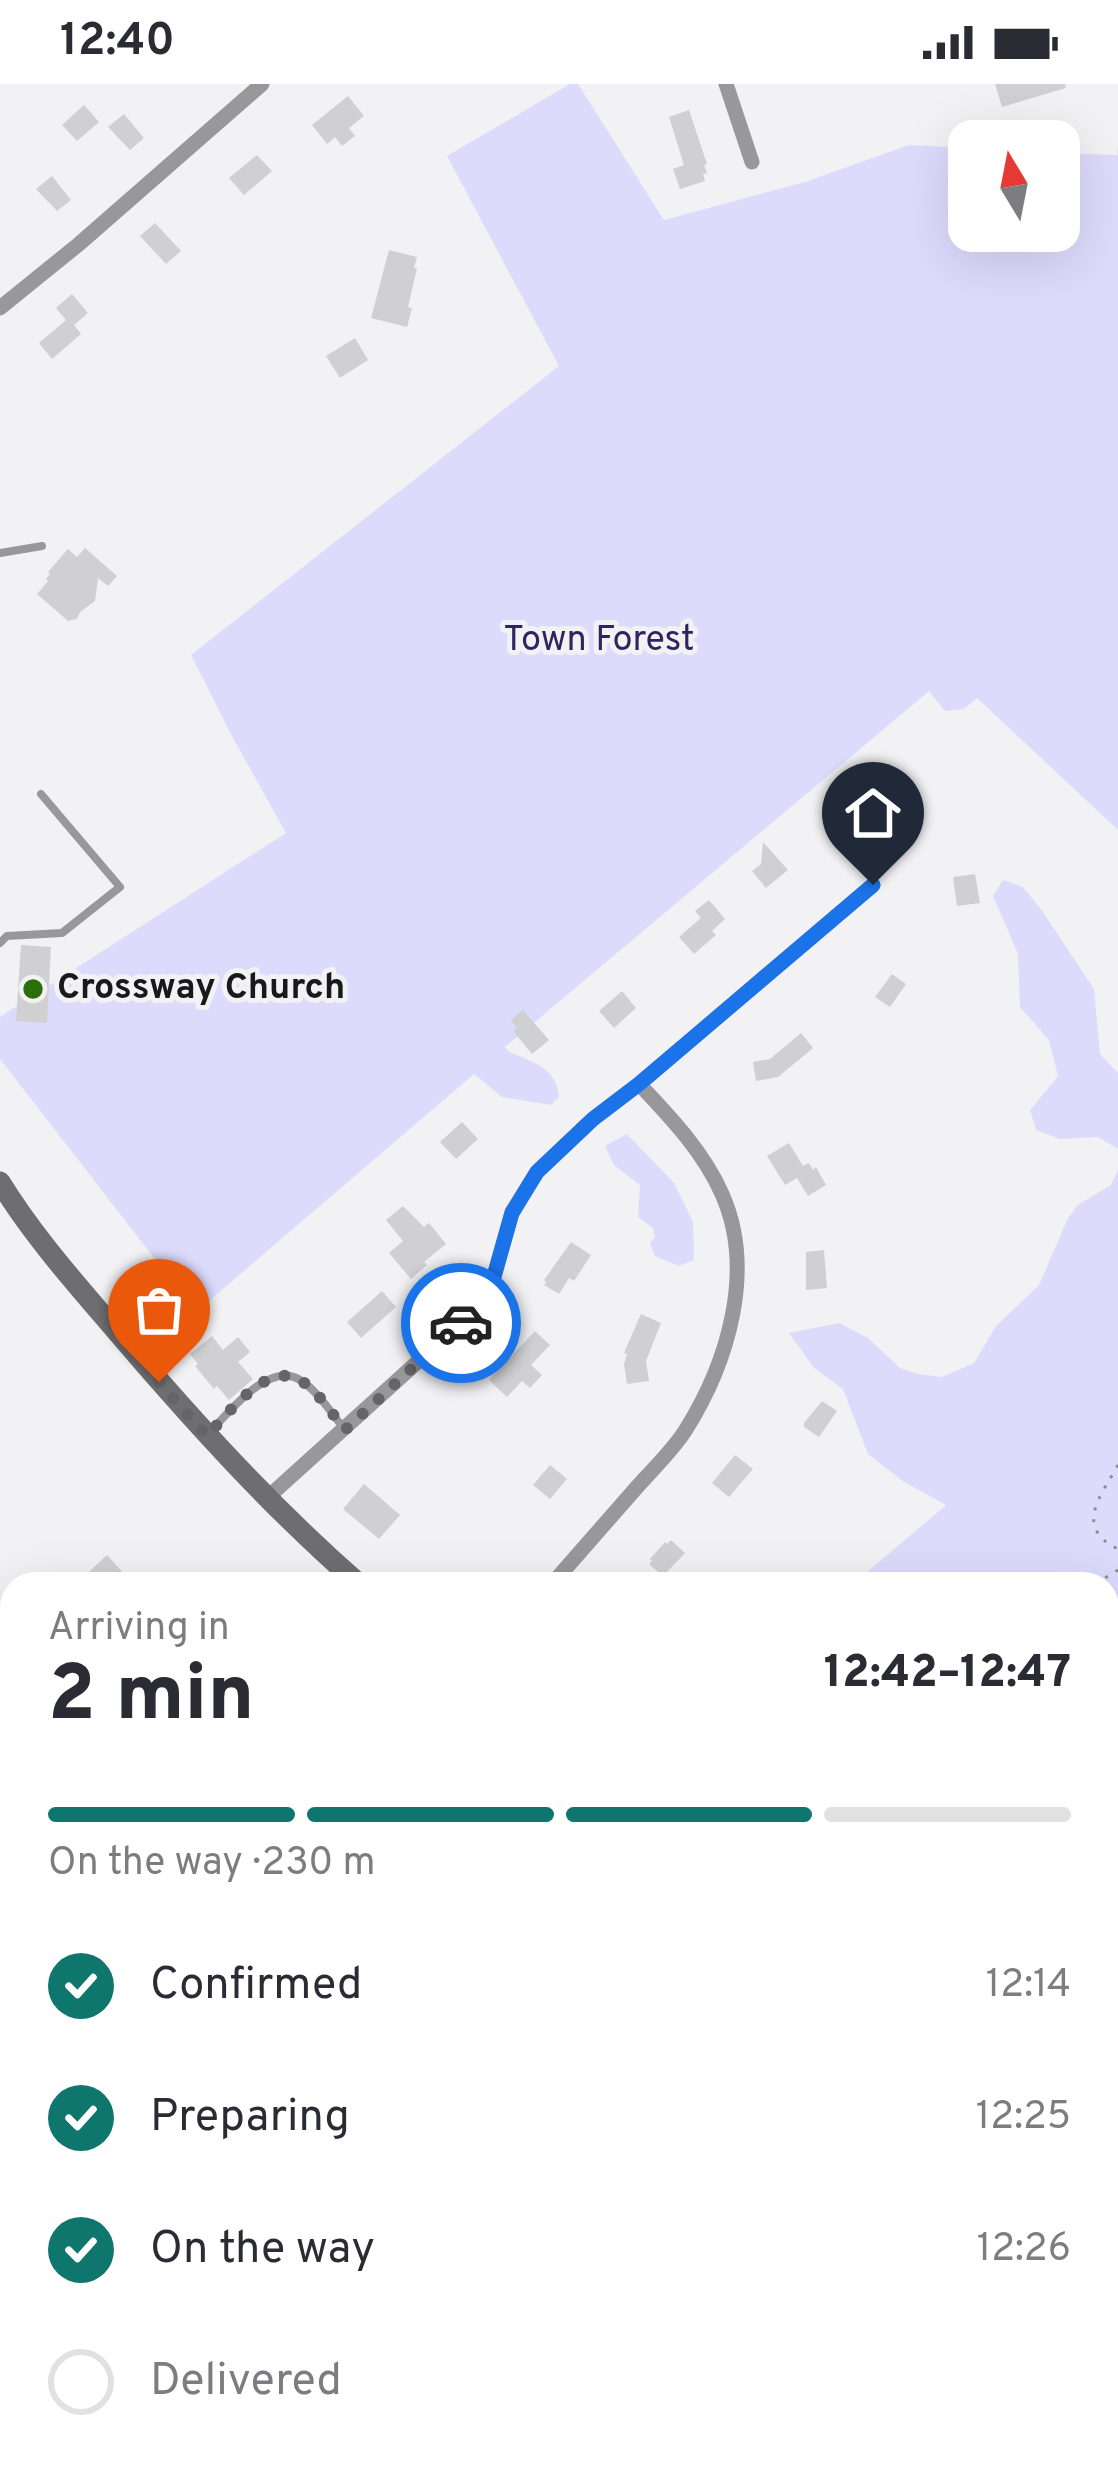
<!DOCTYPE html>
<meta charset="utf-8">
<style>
:root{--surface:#fff;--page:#f7f7f7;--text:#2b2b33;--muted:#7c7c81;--line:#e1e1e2;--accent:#0f766e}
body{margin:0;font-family:Overpass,sans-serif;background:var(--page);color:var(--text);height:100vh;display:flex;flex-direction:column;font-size:45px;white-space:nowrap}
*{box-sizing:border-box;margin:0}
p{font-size:39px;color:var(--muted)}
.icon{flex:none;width:66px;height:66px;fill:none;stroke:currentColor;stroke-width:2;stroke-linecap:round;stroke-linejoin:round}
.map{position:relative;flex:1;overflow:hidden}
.details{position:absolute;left:0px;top:1488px;width:1119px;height:903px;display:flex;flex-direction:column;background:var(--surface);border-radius:36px 36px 0 0;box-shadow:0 12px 48px #0002}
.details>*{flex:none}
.needle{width:78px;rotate:350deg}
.controls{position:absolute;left:948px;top:36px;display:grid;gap:24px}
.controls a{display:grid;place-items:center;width:132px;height:132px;border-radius:24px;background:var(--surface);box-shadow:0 12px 48px #0002;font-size:60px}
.pin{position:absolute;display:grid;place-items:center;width:102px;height:102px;color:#fff;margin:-123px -51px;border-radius:50% 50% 50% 0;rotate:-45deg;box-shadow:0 0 12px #0007}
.pin .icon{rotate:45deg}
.courier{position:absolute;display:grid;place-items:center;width:120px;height:120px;margin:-60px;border:9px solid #1a73e8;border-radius:50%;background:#fff;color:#222;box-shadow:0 3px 15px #0007}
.head em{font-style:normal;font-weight:800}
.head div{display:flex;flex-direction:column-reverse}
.head{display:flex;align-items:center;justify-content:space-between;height:204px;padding:0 48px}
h1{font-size:78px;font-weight:800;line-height:90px}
.bar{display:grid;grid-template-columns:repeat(4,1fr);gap:18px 12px;align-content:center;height:144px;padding:0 48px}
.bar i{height:15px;border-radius:9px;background:var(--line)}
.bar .current{background:var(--accent)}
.bar p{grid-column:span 4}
ol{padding:0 48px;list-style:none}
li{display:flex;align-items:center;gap:36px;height:132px}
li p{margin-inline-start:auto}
li .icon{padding:12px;border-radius:50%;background:var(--accent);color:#fff;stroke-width:4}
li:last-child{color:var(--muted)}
li i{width:66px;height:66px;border:6px solid var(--line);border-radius:50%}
.status{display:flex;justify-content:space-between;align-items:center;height:84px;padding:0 60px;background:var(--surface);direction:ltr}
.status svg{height:33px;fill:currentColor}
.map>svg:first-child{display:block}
.green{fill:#dddbfc}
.building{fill:#d0d0d3}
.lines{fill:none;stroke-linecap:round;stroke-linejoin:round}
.path{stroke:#8b8b8d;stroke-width:3;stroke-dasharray:3 9;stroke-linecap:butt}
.lane{stroke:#98989a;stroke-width:8}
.street{stroke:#98989a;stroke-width:15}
.secondary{stroke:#6e6e70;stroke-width:21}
.done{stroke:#656567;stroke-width:12;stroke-dasharray:0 21.6}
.route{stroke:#1a73e8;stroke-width:15}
.poi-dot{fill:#2b6f0a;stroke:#f2f2f5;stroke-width:4.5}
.labels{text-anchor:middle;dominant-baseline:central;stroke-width:10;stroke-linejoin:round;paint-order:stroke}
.park-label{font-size:36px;fill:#302460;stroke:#f2f2f5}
.poi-label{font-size:36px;font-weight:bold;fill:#19191a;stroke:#f2f2f5;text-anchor:start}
</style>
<div class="status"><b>12:40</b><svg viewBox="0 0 49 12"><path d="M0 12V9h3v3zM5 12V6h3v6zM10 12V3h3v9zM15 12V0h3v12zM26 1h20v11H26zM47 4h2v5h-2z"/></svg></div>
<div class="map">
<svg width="1118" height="2390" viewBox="0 0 1118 2390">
<rect width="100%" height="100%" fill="#f2f2f5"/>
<path class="green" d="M570,0H578L664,136L805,98L909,61L969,64V147H1059V69L1117,71L1118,61V746L977,614L964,625L945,627L929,607L505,963L508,967C533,979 556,982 559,1013L551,1021L502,1013L474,990L196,1228L0,975V933L286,749L233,654L191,571L559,282L447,72Z
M1003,796L1023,803L1043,828L1094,905L1100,970L1118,989V1065L1098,1053L1060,1055L1036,1046L1030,1026L1058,992L1049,956L1020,923L1018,870L993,812Z
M627,1050L674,1099L693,1138L694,1176L679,1182L655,1172L650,1159L655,1153L653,1144L638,1133L640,1101L614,1081L605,1062Z
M1118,1086V2146L1107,2158V1500H853L946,1421L904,1398L868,1370L843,1305L814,1284L789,1249L839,1239L868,1254L900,1284L918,1290L942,1293L974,1279L996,1242L1039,1201L1068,1134L1078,1121L1111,1101Z"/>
<path class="building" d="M995,0H1065L1066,4L1002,23Z
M348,12L364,32L349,44L355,52L342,62L335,53L327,60L312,41Z
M84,21L99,38L77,57L62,41Z
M689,26L707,80L704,81L707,89L703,90L705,97L680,105L673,85L684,81L669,33Z
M124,30L144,54L130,66L108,43Z
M257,71L272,87L244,111L229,94Z
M52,92L71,116L57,127L36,105Z
M155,139L181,167L166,180L140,152Z
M389,166L417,173L414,184H417L408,223L412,224L407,243L371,234Z
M72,210L88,229L74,241L81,250L52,275L39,259L66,236L56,224Z
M355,254L368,276L340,294L326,272Z
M85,464L117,492L108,502L98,494L95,517L80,528L77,535L68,537L37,510L48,497L46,495L50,490L48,488L68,465L77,473Z
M862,697L897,701L895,715H891L889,723L860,719Z
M763,758L788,786L766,804L752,787L761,780Z
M975,790L980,819L957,822L953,793Z
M709,816L725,835L712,847L716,851L694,870L679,853L701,834L695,827Z
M21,861L51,863L47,939L16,937Z
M892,890L906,900L890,923L875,913Z
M622,907L636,924L614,944L599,927Z
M523,926L549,956L532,970L513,947L517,944L511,936Z
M801,949L813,964L778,993L756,997L753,978L770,975Z
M462,1038L478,1055L456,1075L440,1058Z
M789,1059L803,1082L809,1079L813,1086L816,1083L826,1101L808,1112L797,1094L785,1101L767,1072Z
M403,1122L424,1143L429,1139L446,1160L424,1178L427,1181L411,1195L389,1169L403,1157L386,1136Z
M571,1158L591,1171L574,1197L569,1194L559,1210L544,1201L546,1198L544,1196Z
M824,1166L827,1204L806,1206V1168Z
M382,1207L396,1223L361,1254L347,1238Z
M641,1230L661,1239L646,1277L649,1297L627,1300L624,1280L627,1270L624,1269Z
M535,1247L550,1261L531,1281L542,1291L530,1304L522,1297L507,1313L489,1296Z
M212,1252L223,1266L238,1253L250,1268L238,1278L253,1295L229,1316L217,1302L214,1305L195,1282L198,1280L190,1270Z
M822,1317L837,1327L819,1353L804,1343V1339Z
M735,1371L753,1385L729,1413L712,1399Z
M550,1381L567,1395L550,1415L533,1401Z
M364,1400L400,1431L379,1455L343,1425Z
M671,1456L685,1469L663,1492L649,1480L652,1477L650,1475L665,1458L667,1460Z
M107,1471L126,1492L117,1500H76Z"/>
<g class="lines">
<path class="path" d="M1118,1381C1101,1412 1073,1443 1118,1465
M1095,1500L1118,1486"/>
<path class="lane" d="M0,469L42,462
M0,859L7,852L62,849L120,803L41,710
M208,1350C228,1330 268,1276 300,1296C318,1307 332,1330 345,1346"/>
<path class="street" d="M726,0L752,78
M0,224L79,160L262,0
M266,1415L475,1226L493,1196L512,1128L537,1088L593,1035L639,1000L873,801
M552,1500C580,1468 609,1435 637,1403C653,1385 672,1367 685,1347C728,1279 756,1186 722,1110C703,1067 670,1033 639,1000
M0,2146L12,2160
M0,2354L12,2344
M200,2379L210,2390"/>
<path class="secondary" d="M0,1098C33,1152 77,1201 118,1249C194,1338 271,1423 359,1500
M995,2379L1000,2390"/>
</g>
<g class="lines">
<path class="done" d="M159,1298L207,1352C227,1331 267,1276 300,1296C318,1307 332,1330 345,1346L461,1239"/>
<path class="route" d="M461,1239L475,1226L493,1196L512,1129L537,1088L593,1035L639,1000L873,801"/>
</g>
<circle class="poi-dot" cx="33" cy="905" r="12"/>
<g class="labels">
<g class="park-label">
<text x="599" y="557">Town Forest</text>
</g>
<g class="poi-label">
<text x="57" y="905">Crossway Church</text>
</g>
</g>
</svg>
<div class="controls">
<a><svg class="needle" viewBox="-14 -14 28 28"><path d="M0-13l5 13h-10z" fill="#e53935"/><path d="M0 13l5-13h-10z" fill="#7c7c81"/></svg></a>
</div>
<div class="pin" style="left:159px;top:1298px;background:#ea580c"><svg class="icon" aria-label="bag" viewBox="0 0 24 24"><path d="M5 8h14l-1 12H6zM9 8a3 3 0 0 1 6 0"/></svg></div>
<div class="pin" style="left:873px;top:801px;background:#1f2937"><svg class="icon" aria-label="home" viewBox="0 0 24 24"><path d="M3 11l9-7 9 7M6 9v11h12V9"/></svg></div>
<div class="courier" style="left:461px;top:1239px"><svg class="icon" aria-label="car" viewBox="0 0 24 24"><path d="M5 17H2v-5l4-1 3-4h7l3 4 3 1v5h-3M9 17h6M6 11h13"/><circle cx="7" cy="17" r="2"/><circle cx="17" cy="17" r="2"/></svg></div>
<section class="details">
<div class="head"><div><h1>2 min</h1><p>Arriving in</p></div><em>12:42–12:47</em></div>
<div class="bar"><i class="current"></i><i class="current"></i><i class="current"></i><i></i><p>On the way · 230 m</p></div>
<ol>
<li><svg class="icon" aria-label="check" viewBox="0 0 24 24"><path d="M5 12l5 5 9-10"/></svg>Confirmed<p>12:14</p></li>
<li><svg class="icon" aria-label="check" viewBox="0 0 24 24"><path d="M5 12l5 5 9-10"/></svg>Preparing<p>12:25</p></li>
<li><svg class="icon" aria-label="check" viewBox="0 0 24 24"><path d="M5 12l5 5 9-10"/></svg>On the way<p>12:26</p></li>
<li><i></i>Delivered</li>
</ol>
</section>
</div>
